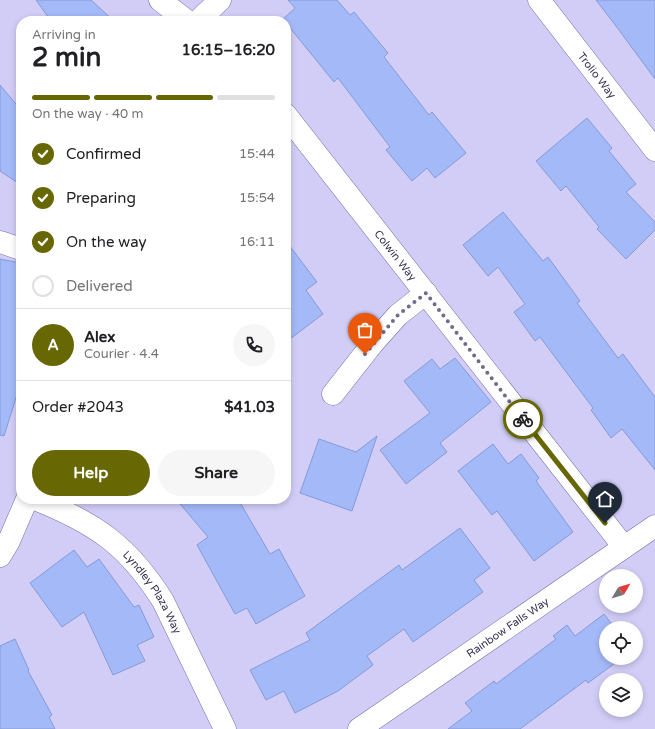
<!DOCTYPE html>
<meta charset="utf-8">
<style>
:root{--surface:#fff;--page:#f6f6f6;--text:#202124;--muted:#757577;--line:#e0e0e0;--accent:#676803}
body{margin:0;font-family:"Varela Round",sans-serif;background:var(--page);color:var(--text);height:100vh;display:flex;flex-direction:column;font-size:15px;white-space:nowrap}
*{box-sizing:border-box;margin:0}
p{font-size:13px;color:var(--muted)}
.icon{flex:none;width:22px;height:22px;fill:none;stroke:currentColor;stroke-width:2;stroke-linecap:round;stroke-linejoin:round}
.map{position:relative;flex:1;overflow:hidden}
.details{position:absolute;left:16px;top:16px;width:275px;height:488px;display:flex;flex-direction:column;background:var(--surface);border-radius:16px;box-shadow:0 2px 6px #0003}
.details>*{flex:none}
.needle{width:26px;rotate:52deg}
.buttons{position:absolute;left:599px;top:569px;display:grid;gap:8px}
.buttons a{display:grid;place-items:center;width:44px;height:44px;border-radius:50%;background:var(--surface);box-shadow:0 2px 6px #0003;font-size:20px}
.pin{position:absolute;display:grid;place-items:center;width:34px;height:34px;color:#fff;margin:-41px -17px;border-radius:50% 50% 50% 0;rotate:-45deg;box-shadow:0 0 4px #0007}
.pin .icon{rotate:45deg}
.courier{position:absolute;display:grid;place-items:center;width:40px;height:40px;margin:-20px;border:3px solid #676803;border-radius:50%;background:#fff;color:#222;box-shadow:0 1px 5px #0007}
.head em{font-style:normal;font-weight:700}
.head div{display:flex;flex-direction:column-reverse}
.head{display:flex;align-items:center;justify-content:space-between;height:68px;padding:0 16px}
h1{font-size:26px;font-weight:700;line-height:30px}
.bar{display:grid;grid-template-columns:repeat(4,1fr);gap:6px 4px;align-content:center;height:48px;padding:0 16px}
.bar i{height:5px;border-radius:3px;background:var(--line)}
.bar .current{background:var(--accent)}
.bar p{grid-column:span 4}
.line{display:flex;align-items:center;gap:10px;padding:0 16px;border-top:1px solid var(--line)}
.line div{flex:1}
.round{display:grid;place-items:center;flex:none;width:42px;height:42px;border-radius:21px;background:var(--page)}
ol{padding:0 16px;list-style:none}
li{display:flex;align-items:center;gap:12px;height:44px}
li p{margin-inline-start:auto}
li .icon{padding:4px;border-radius:50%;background:var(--accent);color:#fff;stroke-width:4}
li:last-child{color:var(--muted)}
li i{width:22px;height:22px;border:2px solid var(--line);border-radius:50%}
.button{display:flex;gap:8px;margin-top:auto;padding:8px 16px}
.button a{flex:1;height:46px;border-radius:24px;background:var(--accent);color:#fff;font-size:16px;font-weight:700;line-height:46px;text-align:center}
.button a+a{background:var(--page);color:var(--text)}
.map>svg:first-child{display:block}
.building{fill:#a4b9f8;stroke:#869ad7}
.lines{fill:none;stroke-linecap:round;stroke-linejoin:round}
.minor-casing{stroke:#776daa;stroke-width:23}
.minor{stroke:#fff;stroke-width:22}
.done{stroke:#6f6b8b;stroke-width:4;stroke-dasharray:0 7.2}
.route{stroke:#676803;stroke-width:5}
.labels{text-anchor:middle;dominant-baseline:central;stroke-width:4;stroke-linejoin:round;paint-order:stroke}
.street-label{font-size:11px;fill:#3a3651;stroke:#dfdcf8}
</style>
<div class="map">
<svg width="655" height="729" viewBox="0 0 655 729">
<rect width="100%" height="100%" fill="#d2cdf6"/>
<path class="building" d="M36,0H91L114,21H51Z
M288,0H337L350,15L354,12L388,53L384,57L429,115L432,112L466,153L435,178L427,168L412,181L386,150L390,147L338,78L334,82L286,23V21L283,19L295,8Z
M596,0H655V79L616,26Z
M0,85L21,110V185L0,171Z
M587,118L612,148L609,151L636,184L626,192L655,222V230L626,259L597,229L599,227L566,186L561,191L536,161Z
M503,212L543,261L548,257L580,301L577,303L618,358L623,354L655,397V470L622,429L611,438L591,410L593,408L540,337L535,341L514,312L525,304L498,267L488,276L463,245Z
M286,241L317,282L306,290L323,314L286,342Z
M0,259L21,263L18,283L21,284V382L4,436L0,435Z
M455,358L491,402L440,443L447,452L406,484L380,450L430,413L404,381L432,359L440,369Z
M377,436L352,511L300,493L319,439L356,452Z
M493,444L508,464L521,454L539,478L536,481L573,532L534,561L497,511L492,515L458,471Z
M176,499H238L270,554L279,549L305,596L256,624L247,608L235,614L197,545L208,537Z
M460,528L490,568L474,580L483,592L413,642L404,629L367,656L373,665L338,691L295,713L284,691L266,700L250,670L310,640L306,633L399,565L402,570Z
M74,550L87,567L99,559L134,607L139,605L154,637L137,645L145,661L113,675L84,612L62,627L30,583Z
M604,614L615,628H606V658H622L588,683L586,680L520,729H448L472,711L465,703L494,681L496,684L556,639L553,636L567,625L575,636Z
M15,639L29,670L28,671L52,715L49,717L55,729H0V646Z"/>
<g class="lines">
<g class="minor-casing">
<g id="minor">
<path d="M160,0L187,21"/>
<path id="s1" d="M539,0L655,150"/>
<path d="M198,21L220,0"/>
<path id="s2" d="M286,115L624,547"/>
<path d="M0,242L21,249"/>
<path d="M333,394L373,343L398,315L426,293"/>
<path id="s3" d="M35,499C95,523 128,545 163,601L225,729"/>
<path d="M0,556L9,541L27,499"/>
<path id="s4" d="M359,729L655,526"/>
</g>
</g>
<use href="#minor" class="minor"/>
</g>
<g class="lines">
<path class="done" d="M365,354L398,315L426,293L523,419"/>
<path class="route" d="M523,419L605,523"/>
</g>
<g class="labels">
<g class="street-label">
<text stroke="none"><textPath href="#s1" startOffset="95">Trolio Way</textPath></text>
<text stroke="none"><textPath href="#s2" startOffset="178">Colwin Way</textPath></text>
<text stroke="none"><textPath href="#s3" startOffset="154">Lyndley Plaza Way</textPath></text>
<text stroke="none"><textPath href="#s4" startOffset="180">Rainbow Falls Way</textPath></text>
</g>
</g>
</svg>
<div class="buttons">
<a><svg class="needle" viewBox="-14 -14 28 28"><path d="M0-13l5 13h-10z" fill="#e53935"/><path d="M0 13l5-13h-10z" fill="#757577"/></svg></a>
<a><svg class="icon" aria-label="locate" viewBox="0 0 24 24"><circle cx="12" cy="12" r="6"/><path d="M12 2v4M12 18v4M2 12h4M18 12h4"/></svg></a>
<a><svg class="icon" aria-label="layers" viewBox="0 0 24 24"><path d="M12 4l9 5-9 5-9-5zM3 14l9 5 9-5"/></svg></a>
</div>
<div class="pin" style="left:365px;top:354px;background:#ea580c"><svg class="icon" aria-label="bag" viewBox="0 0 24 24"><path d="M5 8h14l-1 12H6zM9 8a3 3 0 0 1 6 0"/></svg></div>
<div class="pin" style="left:605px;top:523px;background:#1f2937"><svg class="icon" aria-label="home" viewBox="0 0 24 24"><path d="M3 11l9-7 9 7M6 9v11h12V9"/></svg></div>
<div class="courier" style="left:523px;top:419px"><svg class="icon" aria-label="bike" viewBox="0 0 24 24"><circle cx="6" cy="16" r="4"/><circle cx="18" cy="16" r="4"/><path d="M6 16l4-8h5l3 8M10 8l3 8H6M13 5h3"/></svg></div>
<section class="details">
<div class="head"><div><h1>2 min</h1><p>Arriving in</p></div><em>16:15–16:20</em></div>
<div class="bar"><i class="current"></i><i class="current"></i><i class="current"></i><i></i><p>On the way · 40 m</p></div>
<ol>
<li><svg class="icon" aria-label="check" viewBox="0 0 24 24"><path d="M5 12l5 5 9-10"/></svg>Confirmed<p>15:44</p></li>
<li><svg class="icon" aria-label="check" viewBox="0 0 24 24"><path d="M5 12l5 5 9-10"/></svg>Preparing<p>15:54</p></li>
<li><svg class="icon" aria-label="check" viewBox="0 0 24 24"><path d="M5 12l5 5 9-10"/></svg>On the way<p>16:11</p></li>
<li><i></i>Delivered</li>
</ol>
<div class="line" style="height:72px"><b class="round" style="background:var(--accent);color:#fff">A</b><div><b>Alex</b><p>Courier · 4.4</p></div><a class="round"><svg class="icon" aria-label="phone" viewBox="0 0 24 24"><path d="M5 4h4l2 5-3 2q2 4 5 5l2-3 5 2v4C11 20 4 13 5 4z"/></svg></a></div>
<div class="line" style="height:52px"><div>Order #2043</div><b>$41.03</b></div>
<div class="button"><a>Help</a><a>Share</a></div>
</section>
</div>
